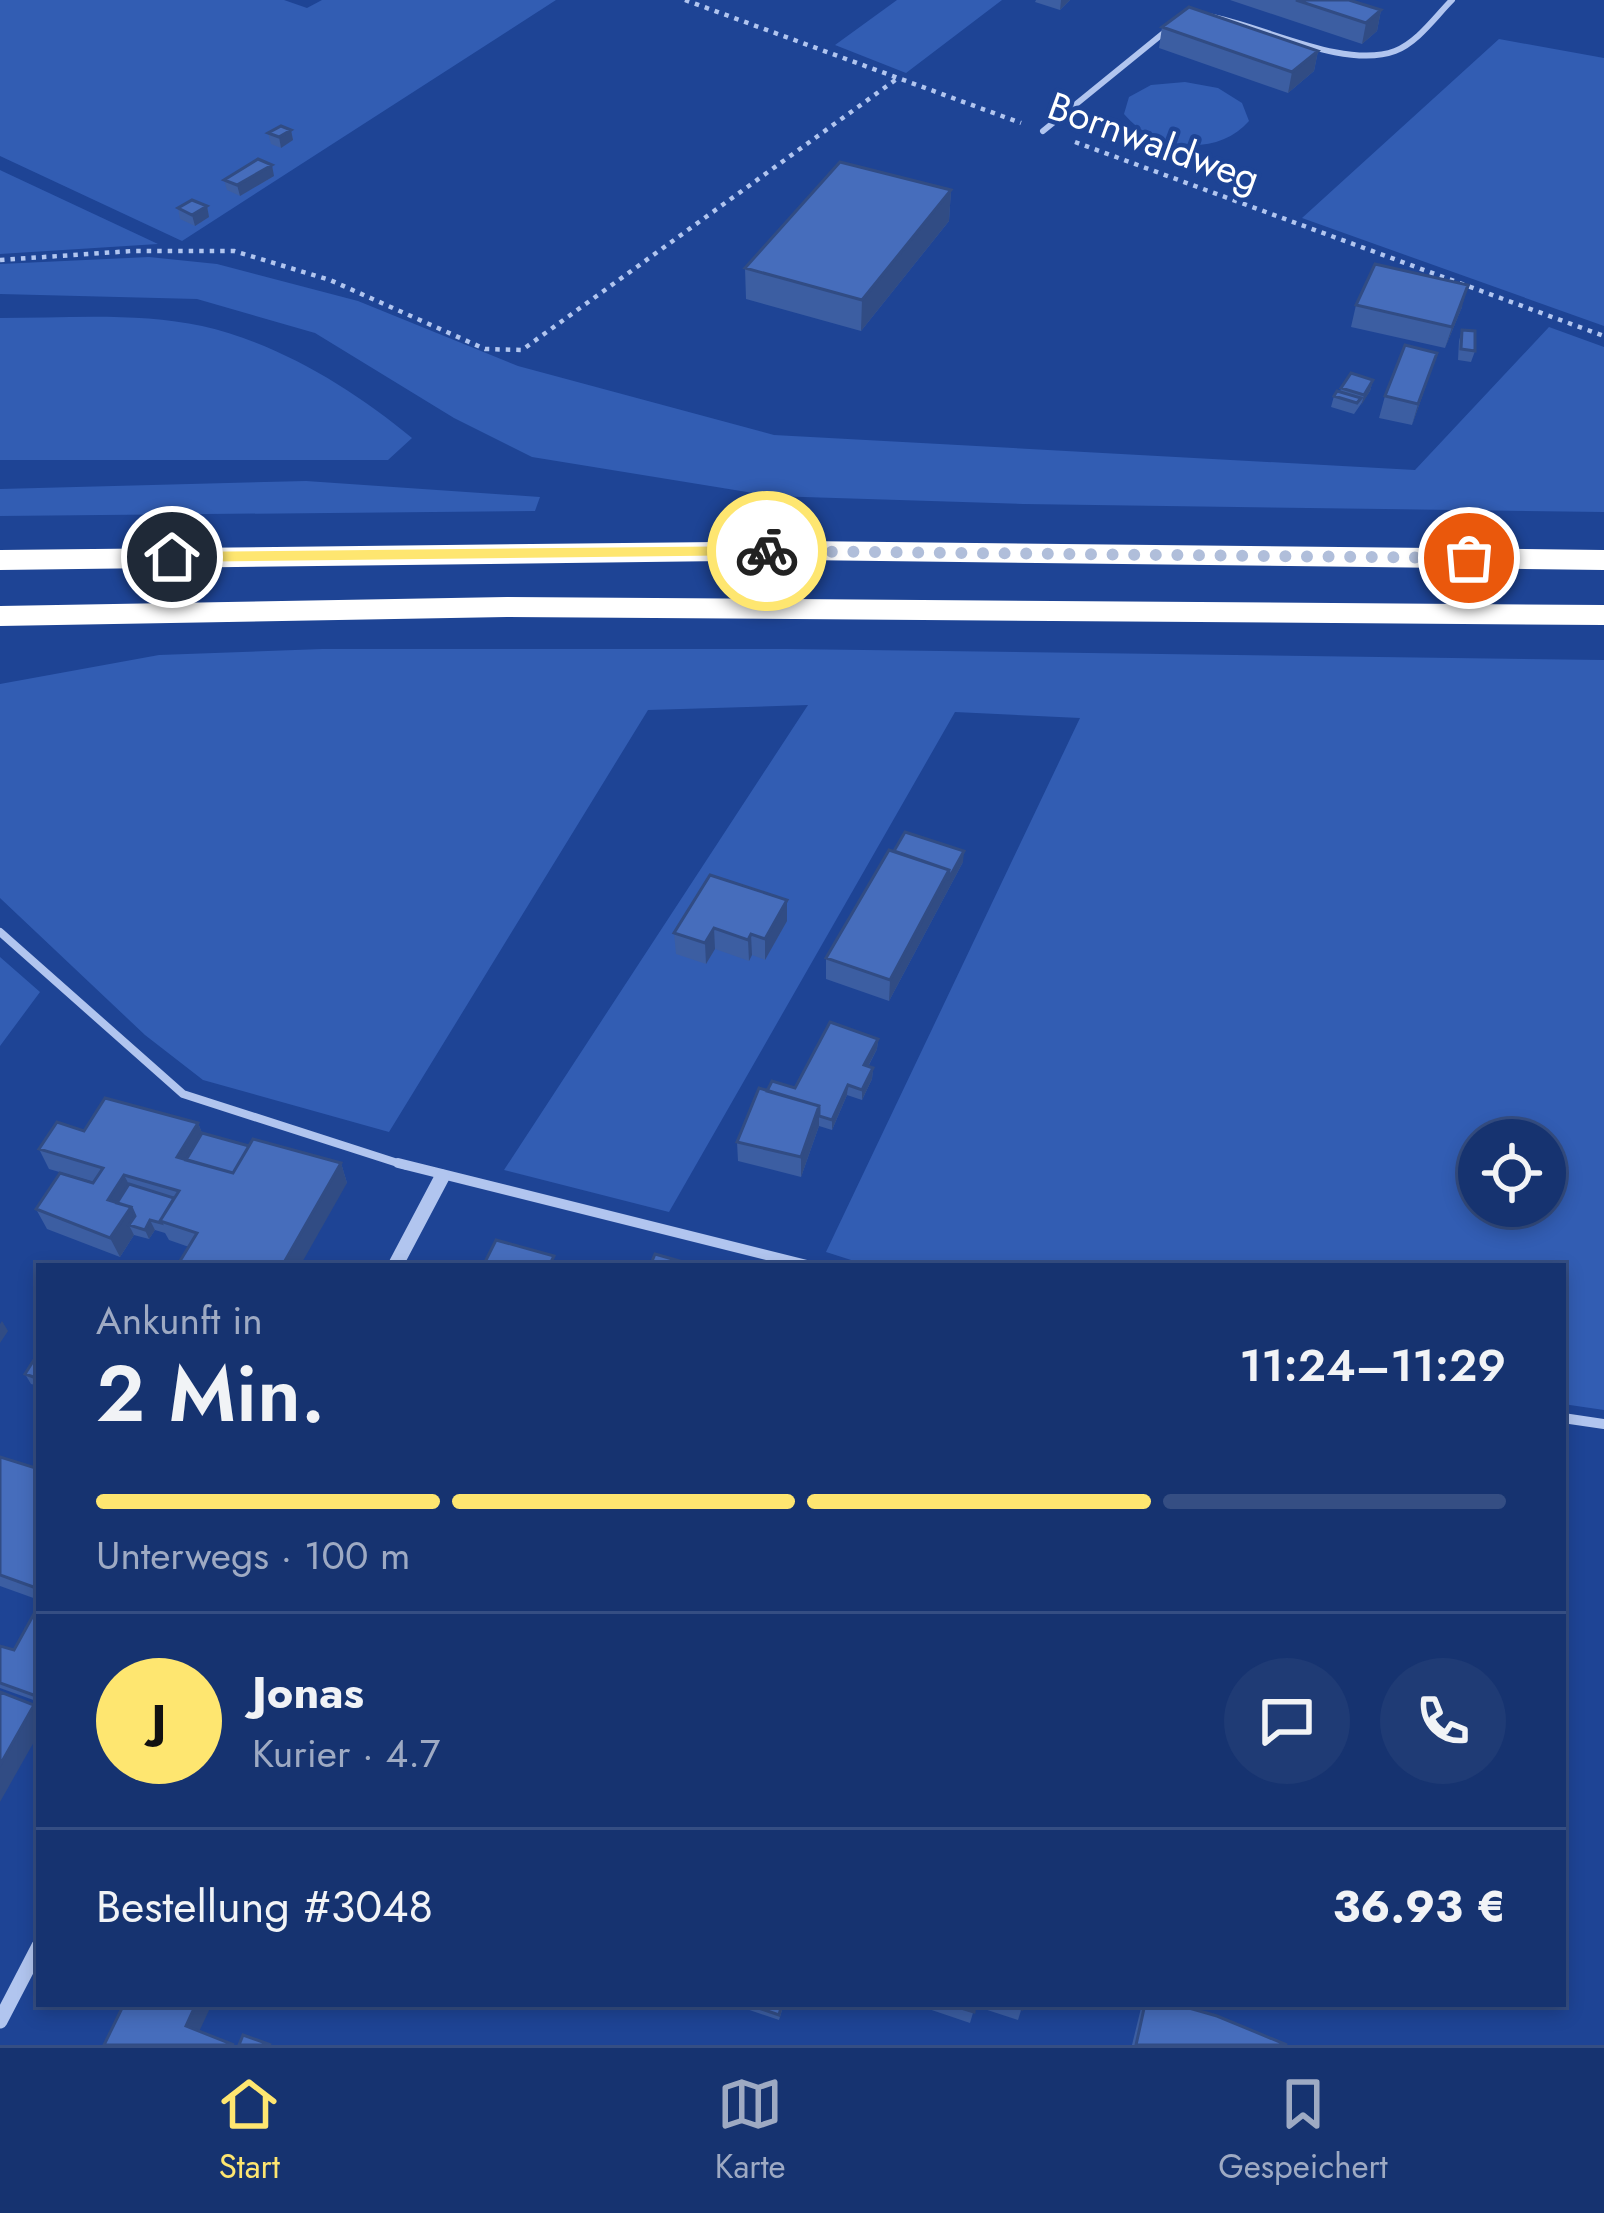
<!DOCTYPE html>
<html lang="de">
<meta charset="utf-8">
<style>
:root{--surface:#163370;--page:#1f3b75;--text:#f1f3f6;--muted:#9eaac3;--line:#354e83;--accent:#fee670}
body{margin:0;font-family:Jost,sans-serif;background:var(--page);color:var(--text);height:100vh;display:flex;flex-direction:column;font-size:45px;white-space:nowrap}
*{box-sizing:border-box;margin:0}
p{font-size:39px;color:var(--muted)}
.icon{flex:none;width:66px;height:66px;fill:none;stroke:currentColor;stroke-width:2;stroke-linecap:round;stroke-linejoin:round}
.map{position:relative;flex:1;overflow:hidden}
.panel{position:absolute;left:36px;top:1263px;width:1530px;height:744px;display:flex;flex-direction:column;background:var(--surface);border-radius:0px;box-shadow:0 6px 18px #0003,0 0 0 3px var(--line)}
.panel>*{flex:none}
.fabs{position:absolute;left:1458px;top:1119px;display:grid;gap:24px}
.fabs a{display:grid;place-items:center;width:108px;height:108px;border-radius:50%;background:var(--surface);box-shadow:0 6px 18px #0003,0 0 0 3px var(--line);font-size:60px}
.pin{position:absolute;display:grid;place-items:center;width:102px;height:102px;color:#fff;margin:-51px;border:6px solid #fff;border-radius:50%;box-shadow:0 3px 12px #0007}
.courier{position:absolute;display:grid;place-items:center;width:120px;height:120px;margin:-60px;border:9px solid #fee670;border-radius:50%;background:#fff;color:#222;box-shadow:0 3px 15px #0007}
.headline em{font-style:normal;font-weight:600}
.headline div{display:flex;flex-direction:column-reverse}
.headline{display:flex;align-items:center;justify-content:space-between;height:204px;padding:0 60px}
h1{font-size:78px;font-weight:600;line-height:90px}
.bar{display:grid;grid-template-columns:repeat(4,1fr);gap:18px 12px;align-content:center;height:144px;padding:0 60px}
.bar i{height:15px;border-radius:9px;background:var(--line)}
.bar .current{background:var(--accent)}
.bar p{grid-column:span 4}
.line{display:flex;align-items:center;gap:30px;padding:0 60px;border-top:3px solid var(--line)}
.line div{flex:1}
.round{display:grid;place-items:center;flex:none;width:126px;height:126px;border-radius:63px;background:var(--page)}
.tab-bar{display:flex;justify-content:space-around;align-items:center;height:168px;border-top:3px solid var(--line);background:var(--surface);font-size:33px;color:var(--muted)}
.tab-bar a{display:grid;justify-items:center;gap:6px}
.tab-bar .current{color:var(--accent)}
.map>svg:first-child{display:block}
.green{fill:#325db3;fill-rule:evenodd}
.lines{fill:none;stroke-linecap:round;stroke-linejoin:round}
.path{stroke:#b1c5ef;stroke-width:4.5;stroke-dasharray:4.5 6;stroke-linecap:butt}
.service-far2{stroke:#b1c5ef;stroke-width:6}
.service-far1{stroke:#b1c5ef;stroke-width:8}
.service{stroke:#b1c5ef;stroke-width:10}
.minor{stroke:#b1c5ef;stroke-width:15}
.motorway{fill:#fff;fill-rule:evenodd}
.wall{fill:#3c5ea2}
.shaded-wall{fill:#314c84}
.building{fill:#466dbc;stroke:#314c84;stroke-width:3}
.route{fill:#fee670}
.done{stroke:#b0beda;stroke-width:12;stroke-dasharray:0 21.6}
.labels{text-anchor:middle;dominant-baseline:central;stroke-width:9;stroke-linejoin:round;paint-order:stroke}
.far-street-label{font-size:39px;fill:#fff;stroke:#1e4495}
</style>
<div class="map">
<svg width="1604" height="2045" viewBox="0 0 1604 2045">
<rect width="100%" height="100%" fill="#1e4495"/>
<path class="green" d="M0,0H284L307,8L322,0H556L182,241L0,156Z
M897,0H1002L906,73L835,45Z
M1499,39L1604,58V326L1302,218Z
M1185,82L1218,88L1242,103L1249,121C1217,158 1154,150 1124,114L1129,97L1151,85Z
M0,170L2,171L158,244L0,254Z
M149,257L217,264L358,301L518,366L774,435L1415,470L1549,327L1604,347V512L1023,504L772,496L532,457L454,418L315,333L197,299L0,294V264Z
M0,318C66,318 137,312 202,326C278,343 353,389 412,438L388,460H0Z
M306,481L540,497L535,511L0,516V489Z
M322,649H788L1604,660V1410L1563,1404V1266H870L826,1252L1080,718L955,712L669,1212L504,1170L808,705L648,710L389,1132L203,1080L145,1035L0,898V684L159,655ZM1479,1140H1545V1206H1479Z
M0,957L40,992L0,1046Z"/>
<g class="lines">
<path class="path" d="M685,0L1021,123
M1075,142L1604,336
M0,260L132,251H234L330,280L485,349L522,350L898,78"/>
<path class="service-far2" d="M1208,16C1260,25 1345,70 1395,51C1418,42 1435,17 1452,0
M1043,131L1166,31"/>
<path class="service-far1" d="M0,932L183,1094L407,1166"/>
<path class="service" d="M398,1163L811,1266
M1563,1418L1604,1424"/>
<path class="minor" d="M395,1266L442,1177
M0,2021L39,1946"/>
<path class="motorway" d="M802,541L1604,550V570L802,560L0,570V550Z
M507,597L1604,605V625L507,617L0,626V606Z"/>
</g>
<path class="wall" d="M1036,0H1070L1060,10L1035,2Z
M1230,0H1349L1381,10L1377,31L1362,44Z
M1162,27L1318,51L1314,71L1288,93L1159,48Z
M291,130L293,140L281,148L271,144L268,133Z
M274,176L240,196L227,190L224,180Z
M951,190L949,221L861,331L746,299L745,268Z
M207,206L209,217L195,226L180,219L178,208Z
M1356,305L1462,307L1445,348L1351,327Z
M1462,330L1475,351L1471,362L1458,360L1459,341Z
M1430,374L1412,425L1379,418L1385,396Z
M1373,380L1370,391L1354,414L1331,407L1334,396L1340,392L1341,388Z
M963,862L889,1001L826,979V958Z
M787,900V921L765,960L752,955L749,961L715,949L706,964L676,954L674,933Z
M878,1039L877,1049L868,1067L873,1068L872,1079L862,1100L847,1095L832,1130L819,1126L801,1177L738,1161L737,1142L767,1091L795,1088Z
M198,1123L202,1133L249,1146L341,1163L347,1183L189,1247L169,1240L165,1233L155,1230L149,1239L134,1235L120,1257L47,1229L36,1209L94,1182L49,1169L39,1149L84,1131Z
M39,1352V1386L31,1384L25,1374Z
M0,1457L39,1469V1600L0,1586Z
M39,1614V1702L0,1688V1646L14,1650Z
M732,2004H784L779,2020Z
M914,2004H1023L1018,2020L975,2006L970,2023Z
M1142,2004H1175L1287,2045H1132Z"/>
<path class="shaded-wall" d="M1061,0H1070L1060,10Z
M1381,10L1377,31L1362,44L1366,23Z
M1318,51L1314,71L1288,93L1292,72Z
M291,130L293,140L281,148L279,137Z
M272,165L274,176L240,196L237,185Z
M951,190L949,221L861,331L862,300Z
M207,206L209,217L195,226L192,215Z
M1468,285L1462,307L1445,348L1452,327Z
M1437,353L1430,374L1412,425L1418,404Z
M1373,380L1370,391L1361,406L1364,395Z
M964,851L963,862L889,1001L890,980L949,870Z
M787,900V921L765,960V939Z
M714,928L715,949L706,964L705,943Z
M751,934L752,955L749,961L748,940Z
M878,1039L877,1049L863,1076L864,1065Z
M873,1068L872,1079L862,1100V1090Z
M848,1085L847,1095L832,1130V1120Z
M819,1106V1126L801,1177V1157Z
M198,1123L206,1143L191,1170L177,1157Z
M341,1163L347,1183L300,1266H282Z
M124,1175L134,1194L122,1213L108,1200Z
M131,1207L140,1226L129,1225L134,1235L120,1257L110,1238Z
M150,1220L155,1230L149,1239L145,1230Z
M2,1321L8,1331L0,1343V1324Z
M34,1705L39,1711V1733L0,1802V1765Z
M196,2004H212L197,2036L186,2026Z"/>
<path class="building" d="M1296,0H1349L1381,10L1366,23Z
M1189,7L1318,51L1292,72L1162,27Z
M281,126L291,130L279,137L268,133Z
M258,159L272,165L237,185L224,180Z
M840,162L951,190L862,300L745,268Z
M192,200L207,206L192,215L178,208Z
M1375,264L1468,285L1452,327L1356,305Z
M1462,330L1475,331V351L1461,349Z
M1405,345L1437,353L1418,404L1385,396Z
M1351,373L1373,380L1364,395L1341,388Z
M1337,391L1361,398L1357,403L1334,396Z
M905,832L964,851L948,880L949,870L894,851Z
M889,850L949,870L890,980L826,958Z
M710,875L787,900L765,939L751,934L748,940L714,928L705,943L674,933Z
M830,1022L878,1039L864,1065L873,1068L862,1090L848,1085L832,1120L819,1116V1106L767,1091L772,1081L795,1088Z
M759,1088L819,1106L801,1157L737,1142Z
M105,1098L198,1123L177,1157L233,1173L253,1139L341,1163L282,1266H177L197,1233L160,1221L179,1191L124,1175L108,1200L131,1207L110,1238L36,1209L60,1173L93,1183L103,1168L39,1149L57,1122L84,1131Z
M202,1133L249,1146L233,1173L186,1160Z
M129,1184L174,1198L160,1221L161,1223L150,1220L145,1230L129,1225L135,1216L131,1207L117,1203Z
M496,1240L554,1256L549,1266H483Z
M655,1254L697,1266H650Z
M39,1352V1379L25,1374Z
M0,1457L39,1469V1589L0,1575Z
M35,1612L39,1614V1697L0,1683V1646L14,1650Z
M0,1692L34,1705L0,1765Z
M124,2004H196L186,2026L234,2045H104Z
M747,2004H782L779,2015Z
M948,2004H975L974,2012Z
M1006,2004H1023L1022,2009Z
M1145,2004H1175L1217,2016L1287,2045H1136Z
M243,2035L271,2045H239Z"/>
<path class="route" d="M767,546L775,551L773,555L172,562L165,557L172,552Z"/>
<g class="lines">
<path class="done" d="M767,551L1469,558"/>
</g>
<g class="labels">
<g class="far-street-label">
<text transform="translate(1154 142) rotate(20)">Bornwaldweg</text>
</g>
</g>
</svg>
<div class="fabs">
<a><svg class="icon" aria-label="locate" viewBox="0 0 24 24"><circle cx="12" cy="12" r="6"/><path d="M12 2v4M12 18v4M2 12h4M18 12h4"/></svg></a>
</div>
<div class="pin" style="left:1469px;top:558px;background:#ea580c"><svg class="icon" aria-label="bag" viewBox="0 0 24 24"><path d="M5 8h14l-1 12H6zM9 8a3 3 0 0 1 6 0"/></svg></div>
<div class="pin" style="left:172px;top:557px;background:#1f2937"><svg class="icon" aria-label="home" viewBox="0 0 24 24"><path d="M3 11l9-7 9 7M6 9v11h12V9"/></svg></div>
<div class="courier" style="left:767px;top:551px"><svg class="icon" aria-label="bike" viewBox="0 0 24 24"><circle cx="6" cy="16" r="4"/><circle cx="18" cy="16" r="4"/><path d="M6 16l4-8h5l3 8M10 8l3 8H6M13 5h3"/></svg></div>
<section class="panel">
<div class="headline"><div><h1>2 Min.</h1><p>Ankunft in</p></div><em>11:24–11:29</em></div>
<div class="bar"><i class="current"></i><i class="current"></i><i class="current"></i><i></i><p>Unterwegs · 100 m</p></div>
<div class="line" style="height:216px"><b class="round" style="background:var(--accent);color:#111">J</b><div><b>Jonas</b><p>Kurier · 4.7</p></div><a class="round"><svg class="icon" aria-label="chat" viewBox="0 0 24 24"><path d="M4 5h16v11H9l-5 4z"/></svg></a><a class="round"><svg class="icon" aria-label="phone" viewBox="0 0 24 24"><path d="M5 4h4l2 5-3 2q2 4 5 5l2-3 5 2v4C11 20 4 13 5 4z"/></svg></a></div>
<div class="line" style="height:156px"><div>Bestellung #3048</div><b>36.93 €</b></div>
</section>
</div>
<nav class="tab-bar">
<a class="current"><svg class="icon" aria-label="home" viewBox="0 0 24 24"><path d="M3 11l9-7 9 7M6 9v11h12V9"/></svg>Start</a>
<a><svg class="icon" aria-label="map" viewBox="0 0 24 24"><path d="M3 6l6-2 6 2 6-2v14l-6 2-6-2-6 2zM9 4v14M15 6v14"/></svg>Karte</a>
<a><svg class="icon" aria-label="saved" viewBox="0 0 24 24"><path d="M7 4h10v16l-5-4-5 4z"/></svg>Gespeichert</a>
</nav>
